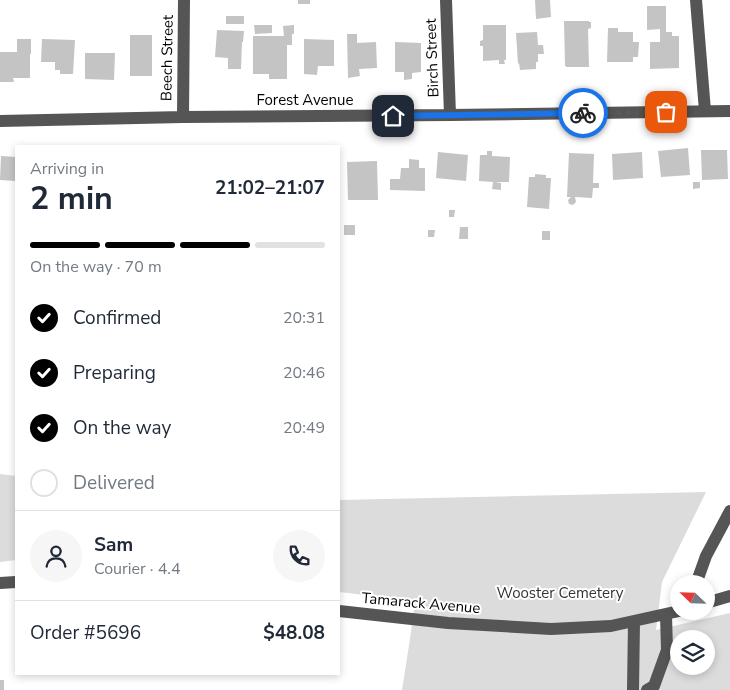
<!DOCTYPE html>
<meta charset="utf-8">
<style>
:root{--surface:#fff;--page:#f6f6f7;--text:#1f2937;--muted:#747a83;--line:#e0e1e3;--accent:#000}
body{margin:0;font-family:"Nunito Sans",sans-serif;background:var(--page);color:var(--text);height:100vh;display:flex;flex-direction:column;font-size:19px;white-space:nowrap}
*{box-sizing:border-box;margin:0}
p{font-size:16px;color:var(--muted)}
.icon{flex:none;width:28px;height:28px;fill:none;stroke:currentColor;stroke-width:2;stroke-linecap:round;stroke-linejoin:round}
.map{position:relative;flex:1;overflow:hidden}
.sheet{position:absolute;left:15px;top:145px;width:325px;height:530px;display:flex;flex-direction:column;background:var(--surface);border-radius:0px;box-shadow:0 2px 8px #0003}
.sheet>*{flex:none}
.needle{width:32px;rotate:293deg}
.controls{position:absolute;left:670px;top:575px;display:grid;gap:10px}
.controls a{display:grid;place-items:center;width:45px;height:45px;border-radius:50%;background:var(--surface);box-shadow:0 2px 8px #0003;font-size:25px}
.pin{position:absolute;display:grid;place-items:center;width:42px;height:42px;color:#fff;margin:-21px;border-radius:10px;box-shadow:0 2px 8px #0006}
.courier{position:absolute;display:grid;place-items:center;width:50px;height:50px;margin:-25px;border:4px solid #1a73e8;border-radius:50%;background:#fff;color:#222;box-shadow:0 1px 6px #0007}
.summary em{font-style:normal;font-weight:700}
.summary div{display:flex;flex-direction:column-reverse}
.summary{display:flex;align-items:center;justify-content:space-between;height:85px;padding:0 15px}
h1{font-size:32px;font-weight:700;line-height:38px}
.bar{display:grid;grid-template-columns:repeat(4,1fr);gap:8px 5px;align-content:center;height:60px;padding:0 15px}
.bar i{height:6px;border-radius:4px;background:var(--line)}
.bar .current{background:var(--accent)}
.bar p{grid-column:span 4}
.line{display:flex;align-items:center;gap:12px;padding:0 15px;border-top:1px solid var(--line)}
.line div{flex:1}
.round{display:grid;place-items:center;flex:none;width:52px;height:52px;border-radius:26px;background:var(--page)}
ol{padding:0 15px;list-style:none}
li{display:flex;align-items:center;gap:15px;height:55px}
li p{margin-inline-start:auto}
li .icon{padding:5px;border-radius:50%;background:var(--accent);color:#fff;stroke-width:4}
li:last-child{color:var(--muted)}
li i{width:28px;height:28px;border:2px solid var(--line);border-radius:50%}
.map>svg:first-child{display:block}
.green{fill:#dcdcdc;fill-rule:evenodd}
.building{fill:#c4c4c4}
.lines{fill:none;stroke-linecap:round;stroke-linejoin:round}
.minor{stroke:#555;stroke-width:12}
.done{stroke:#595959;stroke-width:5;stroke-dasharray:0 9}
.route{stroke:#1a73e8;stroke-width:6}
.labels{text-anchor:middle;dominant-baseline:central;stroke-width:4;stroke-linejoin:round;paint-order:stroke}
.street-label{font-size:15px;fill:#000;stroke:#fff}
.park-label{font-size:15px;fill:#333;stroke:#fff}
</style>
<div class="map">
<svg width="730" height="690" viewBox="0 0 730 690">
<rect width="100%" height="100%" fill="#fff"/>
<path class="green" d="M0,474L16,476V560L0,562Z
M706,492L662,582L656,630L730,613V690H402L410,639L415,601L339,592V500ZM679,639H706V666H679Z"/>
<path class="building" d="M298,0H310V4H298Z
M535,0H550L551,17L536,19Z
M647,6H666V32H672V36H679V68L650,69V42H660V29L647,30Z
M226,16H244V24H226Z
M564,21H589V22H591V28L588,29L589,67H566V66H565Z
M254,25H272V33L255,34Z
M294,25V34H292V45H287V79H269V74H253V36H284L283,26Z
M483,25H506V60H504L505,64H499V60L483,61V46H480V41L483,40Z
M608,28H618V32H633V42H639L638,57H633V62H607Z
M217,30L244,31L243,42H242L241,69H228V58L215,57Z
M537,32L538,45H543L544,54H538V62H536V69L520,70L519,63L518,64L516,33Z
M347,34H357V43L376,42L377,68L359,69L360,76L348,78Z
M130,35H152V76H130Z
M17,39H31V54H30V78H13L14,82H0V52H17Z
M42,39L75,40L73,74H60V70H55V62H41Z
M304,39L334,40V66H318L317,75L304,74Z
M395,42L421,43V72L412,73V79L404,80V72H395Z
M85,53H115L114,80L85,79Z
M688,148L690,175L661,177L658,151Z
M701,150H727L728,179L702,180Z
M487,151H492V156L510,157L509,182H495L501,183V190L492,189L493,182L479,181L480,155H487Z
M438,152L468,155L466,181L436,178Z
M642,152L643,178L613,180L612,154Z
M569,153L594,154L593,183H599V188H593L592,198L575,197L576,202L573,205L569,204L568,200L571,197H567Z
M1,156L16,157V181L0,180Z
M409,159L419,160V168H425V191L390,190V179H400L401,168H409Z
M377,161L378,200H348L347,162Z
M535,174L546,175V178H551L549,209L527,207L529,177H535Z
M693,182H700V188L693,189Z
M449,210H455L454,217H449Z
M344,225H355V235H344Z
M460,227H468V239H459Z
M428,230H435L434,237H428Z
M542,231H550V240H542Z
M0,680H4V690H0Z"/>
<g class="lines">
<path class="minor" d="M446,0L450,115
M696,0L705,111
M183,117L184,0
M0,121L183,117L450,115L730,111
M0,583L16,582
M696,584L706,556L730,511
M706,603L730,596
M339,611L448,623L551,629L611,626L679,611
M633,690L634,622
M647,690L654,686L667,650L666,615"/>
</g>
<g class="lines">
<path class="done" d="M583,113L666,112"/>
<path class="route" d="M393,116L583,113"/>
</g>
<g class="labels">
<g class="street-label">
<text transform="translate(167 58) rotate(-89)">Beech Street</text>
<text transform="translate(432 58) rotate(-92)">Birch Street</text>
<text x="305" y="100">Forest Avenue</text>
<text transform="translate(421 603) rotate(5)">Tamarack Avenue</text>
</g>
<g class="park-label">
<text x="560" y="593">Wooster Cemetery</text>
</g>
</g>
</svg>
<div class="controls">
<a><svg class="needle" viewBox="-14 -14 28 28"><path d="M0-13l5 13h-10z" fill="#e53935"/><path d="M0 13l5-13h-10z" fill="#747a83"/></svg></a>
<a><svg class="icon" aria-label="layers" viewBox="0 0 24 24"><path d="M12 4l9 5-9 5-9-5zM3 14l9 5 9-5"/></svg></a>
</div>
<div class="pin" style="left:666px;top:112px;background:#ea580c"><svg class="icon" aria-label="bag" viewBox="0 0 24 24"><path d="M5 8h14l-1 12H6zM9 8a3 3 0 0 1 6 0"/></svg></div>
<div class="pin" style="left:393px;top:116px;background:#1f2937"><svg class="icon" aria-label="home" viewBox="0 0 24 24"><path d="M3 11l9-7 9 7M6 9v11h12V9"/></svg></div>
<div class="courier" style="left:583px;top:113px"><svg class="icon" aria-label="bike" viewBox="0 0 24 24"><circle cx="6" cy="16" r="4"/><circle cx="18" cy="16" r="4"/><path d="M6 16l4-8h5l3 8M10 8l3 8H6M13 5h3"/></svg></div>
<section class="sheet">
<div class="summary"><div><h1>2 min</h1><p>Arriving in</p></div><em>21:02–21:07</em></div>
<div class="bar"><i class="current"></i><i class="current"></i><i class="current"></i><i></i><p>On the way · 70 m</p></div>
<ol>
<li><svg class="icon" aria-label="check" viewBox="0 0 24 24"><path d="M5 12l5 5 9-10"/></svg>Confirmed<p>20:31</p></li>
<li><svg class="icon" aria-label="check" viewBox="0 0 24 24"><path d="M5 12l5 5 9-10"/></svg>Preparing<p>20:46</p></li>
<li><svg class="icon" aria-label="check" viewBox="0 0 24 24"><path d="M5 12l5 5 9-10"/></svg>On the way<p>20:49</p></li>
<li><i></i>Delivered</li>
</ol>
<div class="line" style="height:90px"><a class="round"><svg class="icon" aria-label="person" viewBox="0 0 24 24"><circle cx="12" cy="8" r="4"/><path d="M4 21q1-7 8-7t8 7"/></svg></a><div><b>Sam</b><p>Courier · 4.4</p></div><a class="round"><svg class="icon" aria-label="phone" viewBox="0 0 24 24"><path d="M5 4h4l2 5-3 2q2 4 5 5l2-3 5 2v4C11 20 4 13 5 4z"/></svg></a></div>
<div class="line" style="height:65px"><div>Order #5696</div><b>$48.08</b></div>
</section>
</div>
